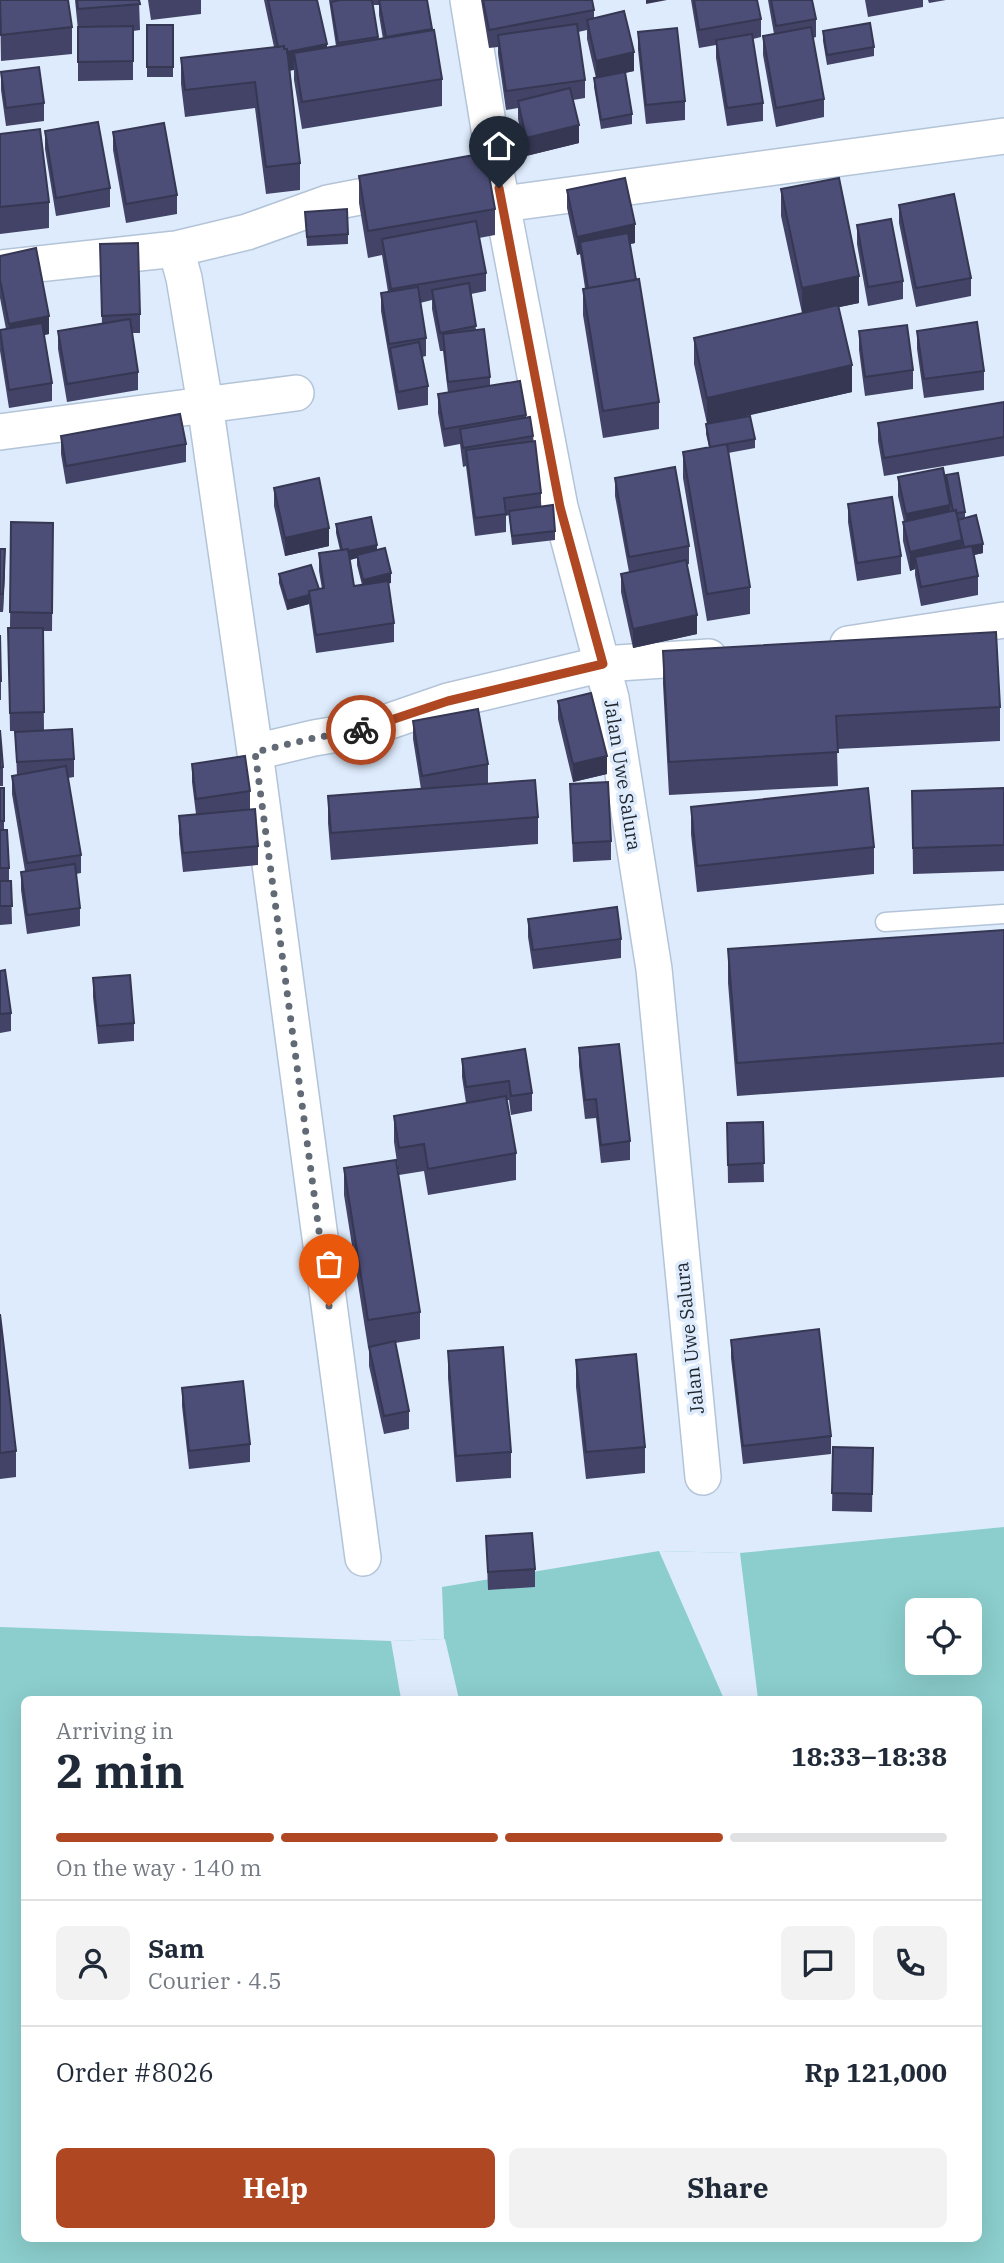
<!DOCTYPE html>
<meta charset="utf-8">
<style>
:root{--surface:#fff;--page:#f2f2f3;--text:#1f2937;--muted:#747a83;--line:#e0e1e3;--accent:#af4822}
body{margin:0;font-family:"IBM Plex Serif",serif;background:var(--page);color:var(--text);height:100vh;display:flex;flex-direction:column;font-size:26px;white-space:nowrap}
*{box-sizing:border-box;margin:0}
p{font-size:23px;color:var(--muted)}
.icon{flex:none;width:38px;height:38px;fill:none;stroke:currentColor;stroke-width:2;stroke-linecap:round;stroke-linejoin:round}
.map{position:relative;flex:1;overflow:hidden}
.side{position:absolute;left:21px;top:1696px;width:961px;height:546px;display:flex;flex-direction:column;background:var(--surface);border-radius:10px;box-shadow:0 7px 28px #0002}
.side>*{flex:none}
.fabs{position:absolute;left:905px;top:1598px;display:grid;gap:14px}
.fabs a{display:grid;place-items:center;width:77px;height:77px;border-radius:10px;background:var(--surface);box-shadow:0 7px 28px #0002;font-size:35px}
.pin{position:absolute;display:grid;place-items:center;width:60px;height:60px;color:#fff;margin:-72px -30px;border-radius:50% 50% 50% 0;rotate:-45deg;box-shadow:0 0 7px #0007}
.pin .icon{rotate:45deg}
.courier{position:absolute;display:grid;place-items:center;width:70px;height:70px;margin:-35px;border:5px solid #af4822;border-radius:50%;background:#fff;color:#222;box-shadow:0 2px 9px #0007}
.headline em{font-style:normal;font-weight:700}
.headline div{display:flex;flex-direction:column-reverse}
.headline{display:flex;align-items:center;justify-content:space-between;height:119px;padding:0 35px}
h1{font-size:46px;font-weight:700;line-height:52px}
.bar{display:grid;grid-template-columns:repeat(4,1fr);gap:10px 7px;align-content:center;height:84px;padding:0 35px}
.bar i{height:9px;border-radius:5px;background:var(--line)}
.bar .current{background:var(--accent)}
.bar p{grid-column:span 4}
.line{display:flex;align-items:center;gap:18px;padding:0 35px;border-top:2px solid var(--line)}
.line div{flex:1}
.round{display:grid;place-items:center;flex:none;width:74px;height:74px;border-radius:10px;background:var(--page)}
.primary-button{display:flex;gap:14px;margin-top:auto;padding:14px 35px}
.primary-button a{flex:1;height:80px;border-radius:10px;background:var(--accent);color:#fff;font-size:28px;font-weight:700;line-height:80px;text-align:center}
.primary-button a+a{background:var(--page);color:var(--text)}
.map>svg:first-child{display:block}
.water{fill:#8bcecd;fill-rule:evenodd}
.pier{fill:#ddebfc}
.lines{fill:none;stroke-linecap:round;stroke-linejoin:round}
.service-casing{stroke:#b4c4d8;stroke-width:21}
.minor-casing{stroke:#b4c4d8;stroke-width:38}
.service{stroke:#fff;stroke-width:18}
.minor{stroke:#fff;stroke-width:35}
.wall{fill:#424366;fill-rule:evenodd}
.shaded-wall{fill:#363753}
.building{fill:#4d4e77;stroke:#363753;stroke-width:2}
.done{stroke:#626a75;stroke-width:7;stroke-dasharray:0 12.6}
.route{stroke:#af4822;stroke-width:9}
.labels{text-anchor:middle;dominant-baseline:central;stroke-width:7;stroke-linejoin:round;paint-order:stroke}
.street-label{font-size:19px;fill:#1f252d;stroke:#ddebfc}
</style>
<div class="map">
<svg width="1004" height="2263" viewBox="0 0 1004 2263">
<rect width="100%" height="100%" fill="#ddebfc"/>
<path class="water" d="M1004,1527V2263H0V1627L391,1641L444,1639L442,1587L659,1551L740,1553ZM917,1610H970V1662H917ZM24,1699H978V2238H24Z"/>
<path class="pier" d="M659,1551L740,1553L758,1699H724Z
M445,1639L459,1699H401L391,1641Z"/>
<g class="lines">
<g class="service-casing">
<path id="service" d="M885,922L1004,914"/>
</g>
<g class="minor-casing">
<path id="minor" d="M468,0L496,172L560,507L611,698L654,969L703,1477
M503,204L1004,136
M176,249L247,232L328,203L406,188
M0,268L176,249L184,278L205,404L255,752L363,1558
M0,432L296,393
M848,644L1004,620
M255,752L314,738L367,729L448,701L603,664L709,657"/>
</g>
<use href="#service" class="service"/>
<use href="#minor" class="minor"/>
</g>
<path class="wall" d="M0,0L72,27V54L1,61Z
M75,0H139L140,30L133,31V80L78,81V30Z
M148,0H201V14L151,20Z
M264,0H317L327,48L336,46L329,0H427L442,79V106L302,129L294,80V70H290L300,163V190L266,194L255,108L185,117L181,84V58L274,47ZM373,5H379V15L383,39H378Z
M481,0H592L594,10V18L634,71L625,73L632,114V124L601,129L594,87V78H596L587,39V30L578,32L585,80V98L573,100L579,143L526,156L518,119V108L506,110L498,54V47L489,48Z
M691,0H757L761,19V37L753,39L763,103V121L727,126L716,58V45L699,48Z
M768,0H812L816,19V37L813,38L824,99V117L776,127L763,55V36L774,34Z
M865,0H923V7L868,17Z
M928,0H946L929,3Z
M147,25H173V77H147Z
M823,31L874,47V56L827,65L823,41Z
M638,32L685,101V120L646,124L638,50Z
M1,72L44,103V121L6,126L1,90Z
M45,131L110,188V207L56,216L45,149Z
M113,132L177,195V214L126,223L113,150Z
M0,134L49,202V228L0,234Z
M359,176L495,209V235L479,238L486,273V291L471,294L476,330L490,377V386L526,415V418L533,436L541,493V507L555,531V540L512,545L509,515L506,516V532L475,536L466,466L463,467L460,444L444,447L438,413V394L448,393L443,351H440L432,309V300L420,303L426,338V356L422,357L428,386V405L398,410L381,311V293L388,292L382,255L368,258L359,203Z
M781,189L859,303L839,307L852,392L726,420L755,439V448L728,453L750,587V614L707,621L683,478V452L709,447L706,434V424H707L694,364V338L802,313L781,216Z
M567,190L635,243L630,244L659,402V429L603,438L583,315V289L585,288L580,254L577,255L567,208Z
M899,205L971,278V296L916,307L899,223Z
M305,212L348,234V244L307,246Z
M857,225L903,281V299L868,306L857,244Z
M100,244L140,314V333H132L138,372V390L67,402L58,349V331L102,324Z
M0,256L49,334L44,335L52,383V401L9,408L0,351V330L6,329L0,298Z
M859,331L913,370V389L865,396L859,350Z
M917,331L984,371V390L924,398L917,349Z
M1004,402V456L884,476L878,441V423Z
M61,436L186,444V462L66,484L61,454Z
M946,475L965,512V518L983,553L974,555L978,576V595L921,606L915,575V569L910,571L903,541V522H904L898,496V477L946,484Z
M615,478L689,546V564L687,565L697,634L633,648L621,592V574L629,572L615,496Z
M274,488L329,546L285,556L274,506Z
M848,504L901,556V574L857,581L848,522Z
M11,522L53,523L52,631H43L44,731L74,759V777L68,778L81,855V873L76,874L80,908V926L27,934L21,890V872L25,871L12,794V776L17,775L15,732L42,731H10L8,628H10Z
M336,524L377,550L391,583H388L394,623V642L316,653L309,604L287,610L279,583V574L319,589H322L319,571V553L340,550L336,533ZM357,558V565L362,585L354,586L350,560Z
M0,549L5,568L3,612H0Z
M0,635L1,681V700H0Z
M663,651L1000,707V741L837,749L838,786L669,795L663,684Z
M558,701L607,774L573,782L558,719Z
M413,721L488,764V783L482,784L538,817V844L331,860L328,823V796L421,789L413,739Z
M0,730L3,767V786H0Z
M192,764L250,791V809L258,846V865L183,872L179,834V816L196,814L192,782Z
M570,784L611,841V860L573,862Z
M0,788H4V830L9,868V881H11L12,924L0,925Z
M1004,788V871L913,874L912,791Z
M691,807L874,847V874L697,892L691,834Z
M528,919L621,939V958L533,969L528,937Z
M1004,930V1077L737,1096L728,983V949Z
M0,971L11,1013V1031L0,1033Z
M93,978L134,1023V1041L98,1044L93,997Z
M579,1048L630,1141V1160L601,1163L596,1118L585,1119L579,1066Z
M462,1059L532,1093V1111L511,1115L509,1100H507L516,1153V1180L428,1195L424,1171L399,1175L394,1142V1116L466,1103L462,1077Z
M763,1122L764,1182L728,1183L727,1123Z
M344,1168L420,1312V1339L395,1343L409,1411V1429L384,1434L369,1366V1347L376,1346L368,1347L344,1195Z
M0,1314L16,1451V1477L0,1479Z
M731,1340L831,1436V1454L743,1464L731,1358Z
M448,1351L511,1452V1478L456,1482L448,1378Z
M576,1360L645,1447V1473L586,1479L576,1387Z
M182,1388L250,1444V1462L189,1469L182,1406Z
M833,1447L873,1448L872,1512L832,1511Z
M486,1536L535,1569V1587L488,1590Z"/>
<path class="shaded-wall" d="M646,0H667L646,4Z
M327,44V63L294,53V70L279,73V54Z
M634,52V71L596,79V61Z
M579,125V143L526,156V138Z
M635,224V243L582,254L580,242V254L577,255V237Z
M859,276V303L802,315V288Z
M49,316V334L9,342V324Z
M852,365V392L707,425V398Z
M950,505V524L906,533V514Z
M329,528V546L285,556V538Z
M962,540V558L915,557V569L910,571V552Z
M983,544V553L965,557V548Z
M377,545V554L357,555V558L342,562V552Z
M5,549V568L3,612V594Z
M391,573V583L363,590V580Z
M309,595V604L287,610V601Z
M697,615V634L633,648V629Z
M607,756V774L573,782V764Z"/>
<path class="building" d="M0,0H68L72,27L1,35Z
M77,0H139L140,4L78,9Z
M268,0H317L327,44L287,52V49H284V46L278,47Z
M340,0H372L378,37L338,43L331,2Z
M379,0H427L432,29L386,37Z
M483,0H592L594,10L489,30Z
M694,0H757L761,19L699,30Z
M771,0H812L816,19L776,26Z
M624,11L634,52L596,61L587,20Z
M870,23L874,47L827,55L823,31Z
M577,24L585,80L506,91L498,35Z
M147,25H173V67H147Z
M133,26V61L78,62V27Z
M811,27L824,99L776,108L763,36Z
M677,28L685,101L646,105L638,32Z
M434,30L442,79L302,102L294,53Z
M752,34L763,103L727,108L716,40Z
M284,46V49H287L300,163L266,167L255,82L185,90L181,58Z
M39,67L44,103L6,108L1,72Z
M625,72L632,114L601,120L594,78Z
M570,88L579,125L526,138L518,101Z
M98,122L110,188L56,198L45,131Z
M164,123L177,195L126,204L113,132Z
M40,129L49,202L0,207V134Z
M485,153L495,209L368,231L359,176Z
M625,178L635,224L577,237L567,190Z
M839,178L859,276L802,288L781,189Z
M954,194L971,278L916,288L899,205Z
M347,209L348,234L307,237L305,212Z
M891,219L903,281L868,287L857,225Z
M476,221L486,273L391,289L382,239Z
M628,233L636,280L588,288L580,242Z
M138,243L140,314L102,316L100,244Z
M36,248L49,316L9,324L0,280V256Z
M639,279L659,402L603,411L583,289Z
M469,283L476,326L440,333L432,290Z
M418,287L426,338L389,344L381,293Z
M838,305L852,365L707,398L694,338Z
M130,319L138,372L67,384L58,331Z
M977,322L984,371L924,379L917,331Z
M42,323L52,383L9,390L0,330Z
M907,325L913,370L865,377L859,331Z
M484,329L490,377L448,382L443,334Z
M419,342L428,386L398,392L390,348Z
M520,381L526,415L444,429L438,394Z
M1004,402V437L884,458L878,423Z
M180,414L186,444L66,466L61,436Z
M750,416L755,439L710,447L706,424Z
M530,417L533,436L463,448L460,429Z
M535,441L541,493L504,498L506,514L475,518L466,450Z
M727,444L750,587L707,594L683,452Z
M675,467L689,546L629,557L615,478Z
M943,468L950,505L906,514L898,477Z
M958,473L965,512L956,513V510L953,511L946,475Z
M319,478L329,528L285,538L274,488Z
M892,497L901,556L857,563L848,504Z
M553,505L555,531L512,536L509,511Z
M956,510L962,540L910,552L903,522Z
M976,515L983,544L964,547L958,520Z
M371,517L377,545L348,551V549L342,550L336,524Z
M11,522L53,523L52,613L10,612Z
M972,546L978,576L921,587L915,557Z
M385,548L391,573L363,580L357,555Z
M0,549H5L3,594H0Z
M348,549L354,586L388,581L394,623L316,635L309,591L324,588L319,553Z
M686,560L697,615L633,629L621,574Z
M311,565L319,589L309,591V595L287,601L279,574Z
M8,628H43L44,712L10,713Z
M996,632L1000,707L836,716L838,752L669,762L663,651Z
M0,635L1,681H0Z
M591,693L607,756L573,764L558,701Z
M478,709L488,764L422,776L413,721Z
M72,729L74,759L17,762L15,732Z
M0,730L3,767L0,768Z
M245,756L250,791L196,799L192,764Z
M66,766L81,855L27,863L12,776Z
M535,780L538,817L331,833L328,796Z
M608,782L611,841L573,843L570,784Z
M0,788H4V821H0Z
M868,788L874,847L697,866L691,807Z
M1004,788V845L913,848L912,791Z
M255,809L258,846L183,853L179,816Z
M0,830H7L9,868H0Z
M75,864L80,908L27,915L21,872Z
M0,881H11L12,906H0Z
M617,907L621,939L533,950L528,919Z
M1004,930V1043L737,1063L728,949Z
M5,970L11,1013L0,1014V971Z
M130,975L134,1023L98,1026L93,978Z
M619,1044L630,1141L601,1145L596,1099L585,1100L579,1048Z
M525,1049L532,1093L511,1096L509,1081L466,1087L462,1059Z
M506,1096L516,1153L428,1169L424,1144L399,1148L394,1116Z
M763,1122L764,1163L728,1165L727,1123Z
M396,1160L420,1312L368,1320L344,1168Z
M0,1314L16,1451L0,1453Z
M819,1329L831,1436L743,1446L731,1340Z
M395,1341L409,1411L384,1416L369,1347Z
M503,1347L511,1452L456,1456L448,1351Z
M636,1354L645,1447L586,1452L576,1360Z
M243,1381L250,1444L189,1451L182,1388Z
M833,1447L873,1448L872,1494L832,1493Z
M532,1533L535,1569L488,1572L486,1536Z"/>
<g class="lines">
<path class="done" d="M329,1306L255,752L314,738L361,730"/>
<path class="route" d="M361,730L448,701L603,664L560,507L499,188"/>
</g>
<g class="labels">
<g class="street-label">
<text transform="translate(623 775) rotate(81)">Jalan Uwe Salura</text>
<text transform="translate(689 1338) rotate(-96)">Jalan Uwe Salura</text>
</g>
</g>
</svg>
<div class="fabs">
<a><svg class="icon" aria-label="locate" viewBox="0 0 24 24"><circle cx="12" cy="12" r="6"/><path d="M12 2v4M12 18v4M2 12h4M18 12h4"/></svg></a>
</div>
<div class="pin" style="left:329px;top:1306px;background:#ea580c"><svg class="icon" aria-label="bag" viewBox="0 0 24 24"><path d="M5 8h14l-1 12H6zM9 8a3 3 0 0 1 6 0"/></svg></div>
<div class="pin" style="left:499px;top:188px;background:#1f2937"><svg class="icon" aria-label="home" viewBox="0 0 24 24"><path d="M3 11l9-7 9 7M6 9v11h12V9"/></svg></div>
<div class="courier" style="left:361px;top:730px"><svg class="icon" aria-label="bike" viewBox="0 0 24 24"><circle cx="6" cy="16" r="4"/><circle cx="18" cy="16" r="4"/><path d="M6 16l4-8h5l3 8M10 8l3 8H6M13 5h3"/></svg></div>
<section class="side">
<div class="headline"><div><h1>2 min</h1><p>Arriving in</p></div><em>18:33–18:38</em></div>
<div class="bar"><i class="current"></i><i class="current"></i><i class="current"></i><i></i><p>On the way · 140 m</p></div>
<div class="line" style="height:126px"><a class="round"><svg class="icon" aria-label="person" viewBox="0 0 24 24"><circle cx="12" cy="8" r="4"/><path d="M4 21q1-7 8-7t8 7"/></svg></a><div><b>Sam</b><p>Courier · 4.5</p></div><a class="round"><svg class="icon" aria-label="chat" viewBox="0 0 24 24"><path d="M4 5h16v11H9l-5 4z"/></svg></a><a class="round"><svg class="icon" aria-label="phone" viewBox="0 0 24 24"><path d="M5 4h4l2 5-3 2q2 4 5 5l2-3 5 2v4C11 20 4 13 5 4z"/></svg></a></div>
<div class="line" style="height:91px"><div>Order #8026</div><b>Rp 121,000</b></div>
<div class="primary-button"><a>Help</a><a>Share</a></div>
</section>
</div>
